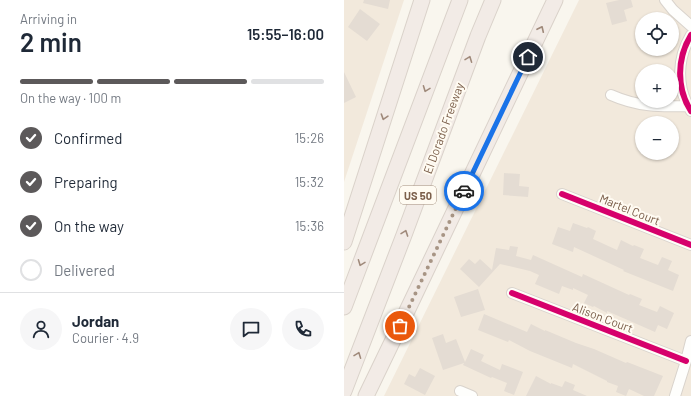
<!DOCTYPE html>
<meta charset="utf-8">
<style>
:root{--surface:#fff;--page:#f6f6f7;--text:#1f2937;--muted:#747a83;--line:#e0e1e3;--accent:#5c595a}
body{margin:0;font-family:Barlow,sans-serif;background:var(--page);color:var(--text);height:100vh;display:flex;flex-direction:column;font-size:15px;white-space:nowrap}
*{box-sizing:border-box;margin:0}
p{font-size:13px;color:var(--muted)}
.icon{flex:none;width:22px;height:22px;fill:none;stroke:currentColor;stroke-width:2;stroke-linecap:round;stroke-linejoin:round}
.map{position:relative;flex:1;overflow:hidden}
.side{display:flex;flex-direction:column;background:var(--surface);width:344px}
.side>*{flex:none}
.fabs{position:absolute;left:291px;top:12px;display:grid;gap:8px}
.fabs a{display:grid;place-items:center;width:44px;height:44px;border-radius:50%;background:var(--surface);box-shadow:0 1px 3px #0004;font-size:20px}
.pin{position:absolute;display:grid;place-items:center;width:34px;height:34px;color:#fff;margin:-17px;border:2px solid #fff;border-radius:50%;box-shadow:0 1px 4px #0007}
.courier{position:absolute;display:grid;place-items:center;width:40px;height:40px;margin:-20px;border:3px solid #1a73e8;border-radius:50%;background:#fff;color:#222;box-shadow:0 1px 5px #0007}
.summary em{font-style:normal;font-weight:600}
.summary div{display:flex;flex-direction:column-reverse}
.summary{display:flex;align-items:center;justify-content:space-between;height:68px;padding:0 20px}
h1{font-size:26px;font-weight:600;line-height:30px}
.bar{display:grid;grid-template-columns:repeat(4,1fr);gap:6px 4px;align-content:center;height:48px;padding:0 20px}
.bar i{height:5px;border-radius:3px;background:var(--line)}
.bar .current{background:var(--accent)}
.bar p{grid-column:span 4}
.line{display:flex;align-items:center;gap:10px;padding:0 20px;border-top:1px solid var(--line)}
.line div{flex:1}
.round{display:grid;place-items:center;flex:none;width:42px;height:42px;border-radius:21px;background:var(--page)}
ol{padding:0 20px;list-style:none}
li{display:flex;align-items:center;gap:12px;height:44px}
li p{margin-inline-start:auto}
li .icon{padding:4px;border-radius:50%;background:var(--accent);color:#fff;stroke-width:4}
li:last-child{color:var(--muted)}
li i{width:22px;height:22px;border:2px solid var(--line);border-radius:50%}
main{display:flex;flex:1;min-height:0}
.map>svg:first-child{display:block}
.residential{fill:#f2e9dc;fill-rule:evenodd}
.building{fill:#e4dcd3}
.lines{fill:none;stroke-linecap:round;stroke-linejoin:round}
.minor-casing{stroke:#d9d3cc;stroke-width:12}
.highway-casing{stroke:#dad2ca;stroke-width:17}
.minor{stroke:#fefefc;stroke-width:10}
.highway{stroke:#f2ebe6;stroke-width:15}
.cycleway-casing{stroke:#fffbf2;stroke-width:8}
.cycleway{stroke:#d6006c;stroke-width:6}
.oneway{stroke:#9f897a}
.done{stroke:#a79484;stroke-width:4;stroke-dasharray:0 7.2}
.route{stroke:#1a73e8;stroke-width:5}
.labels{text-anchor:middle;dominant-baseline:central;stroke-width:4;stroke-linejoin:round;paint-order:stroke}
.shield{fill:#fffbf2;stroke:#a38e7d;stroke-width:1}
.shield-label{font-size:11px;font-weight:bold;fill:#7b5f4b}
.street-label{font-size:12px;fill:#7b5f4b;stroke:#fffbf2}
</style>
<main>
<section class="side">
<div class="summary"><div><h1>2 min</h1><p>Arriving in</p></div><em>15:55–16:00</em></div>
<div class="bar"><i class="current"></i><i class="current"></i><i class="current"></i><i></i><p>On the way · 100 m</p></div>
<ol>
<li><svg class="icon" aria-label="check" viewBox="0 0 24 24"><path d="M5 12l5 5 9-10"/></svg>Confirmed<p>15:26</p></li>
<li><svg class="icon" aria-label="check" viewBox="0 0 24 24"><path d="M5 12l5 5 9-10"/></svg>Preparing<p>15:32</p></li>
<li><svg class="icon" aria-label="check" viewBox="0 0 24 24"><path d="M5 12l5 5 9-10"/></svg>On the way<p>15:36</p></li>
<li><i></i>Delivered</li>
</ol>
<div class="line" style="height:72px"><a class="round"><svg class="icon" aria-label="person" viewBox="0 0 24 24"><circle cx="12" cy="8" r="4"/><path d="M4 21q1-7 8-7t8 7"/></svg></a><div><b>Jordan</b><p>Courier · 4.9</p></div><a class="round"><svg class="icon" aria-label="chat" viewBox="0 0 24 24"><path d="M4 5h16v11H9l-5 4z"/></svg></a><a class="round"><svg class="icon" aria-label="phone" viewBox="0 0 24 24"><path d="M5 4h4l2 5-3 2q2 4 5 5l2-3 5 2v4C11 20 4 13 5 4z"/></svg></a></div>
</section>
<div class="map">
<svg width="347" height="396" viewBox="0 0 347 396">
<rect width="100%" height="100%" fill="#f9f6ee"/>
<path class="residential" d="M0,0H60L0,182Z
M235,0H347V396H40ZM298,19H328V49H298ZM298,71H328V101H298ZM298,123H328V153H298Z"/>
<path class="building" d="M20,0H46L44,9L19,3Z
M275,0H287L289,7L280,10L283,21L268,25L262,3Z
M16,9L36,24L23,41L4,27Z
M0,72L12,97L0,103Z
M160,173L176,174L175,186L185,187L184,197L159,195Z
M229,223L243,228L244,227L252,231L249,239L273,250L277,240L289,246L290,245L300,249L296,258L314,265L318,257L328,261L324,270L335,275L329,291L279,271L280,270L230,247L229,252L208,244L214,227L226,231Z
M166,246L174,247L172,256L187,260L189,255L238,277L239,274L285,295L286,294L298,299L295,305L313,312L316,306L330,313L323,329L314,325L311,332L263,311V313L250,306L249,307L240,303L244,295L229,288V290L218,286L215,294L191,284L195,275L186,271L156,264L135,287L116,269L125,259L131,264L136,259L148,270L152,248L165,250Z
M134,289L141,310L117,317L110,297Z
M140,314L183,332L187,324L201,331V330L232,343L250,349L282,363L283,362L319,376L310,396H300L285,389L282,396L272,392L274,386L263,382V381L229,364L228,368L186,351L165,340L164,342L134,330Z
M99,334L102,343L112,339L121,362L127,349L140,355L137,361L156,370L158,364L179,372L170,395L160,391L163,383L148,377L147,378L119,365L120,363L99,370L88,338Z
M76,368L91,376L81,395L60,384L65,374L71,377Z
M192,376L207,384V383L218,387L221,381L231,385L229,390L243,396H182Z"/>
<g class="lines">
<g class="minor-casing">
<path id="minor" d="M321,0L329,10L347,26
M347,35C333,58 332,88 347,111
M267,95C294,107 316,107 344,106
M218,194L347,245
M168,293L342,361
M116,391L128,396
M331,396L342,361L347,341"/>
</g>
<g class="highway-casing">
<path id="highway" d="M0,242L78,0
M0,307L116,0
M0,391L60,235L134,36L149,0
M22,396L62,313L211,0"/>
</g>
<use href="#minor" class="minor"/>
<use href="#highway" class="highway"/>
<g class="cycleway-casing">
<path id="cycleway" d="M347,35C333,58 332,88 347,111
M218,194L347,245
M168,293L342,361"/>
</g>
<use href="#cycleway" class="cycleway"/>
</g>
<defs><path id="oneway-chevron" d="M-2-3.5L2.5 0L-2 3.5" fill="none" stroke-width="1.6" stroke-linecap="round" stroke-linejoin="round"/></defs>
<g class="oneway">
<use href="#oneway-chevron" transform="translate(197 29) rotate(-65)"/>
<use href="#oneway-chevron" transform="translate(125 59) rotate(-69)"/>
<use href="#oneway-chevron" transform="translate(82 89) rotate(111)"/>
<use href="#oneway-chevron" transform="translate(40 117) rotate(108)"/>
<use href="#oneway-chevron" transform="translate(61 233) rotate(-70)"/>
<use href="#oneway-chevron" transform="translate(17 263) rotate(111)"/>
<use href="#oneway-chevron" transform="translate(14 355) rotate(-69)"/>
</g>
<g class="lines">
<path class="done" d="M56,326L120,191"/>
<path class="route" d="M120,191L184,57"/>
</g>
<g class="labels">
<rect class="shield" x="56" y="186" width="36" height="18" rx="3"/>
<g class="shield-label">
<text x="74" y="195">US 50</text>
</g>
<g class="street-label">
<text transform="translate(99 128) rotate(-70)">El Dorado Freeway</text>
<text transform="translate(286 209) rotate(22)">Martel Court</text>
<text transform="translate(259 317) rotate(21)">Alison Court</text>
</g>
</g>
</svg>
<div class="fabs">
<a><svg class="icon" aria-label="locate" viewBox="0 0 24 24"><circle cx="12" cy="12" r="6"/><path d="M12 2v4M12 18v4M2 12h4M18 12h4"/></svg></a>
<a>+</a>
<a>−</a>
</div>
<div class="pin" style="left:56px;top:326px;background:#ea580c"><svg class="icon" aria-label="bag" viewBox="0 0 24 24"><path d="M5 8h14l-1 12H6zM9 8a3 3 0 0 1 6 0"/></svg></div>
<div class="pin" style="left:184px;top:57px;background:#1f2937"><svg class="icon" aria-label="home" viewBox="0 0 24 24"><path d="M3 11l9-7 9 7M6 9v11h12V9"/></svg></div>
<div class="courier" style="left:120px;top:191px"><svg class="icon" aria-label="car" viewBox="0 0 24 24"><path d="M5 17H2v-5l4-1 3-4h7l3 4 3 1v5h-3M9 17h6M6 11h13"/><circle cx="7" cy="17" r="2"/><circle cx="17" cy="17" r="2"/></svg></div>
</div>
</main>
